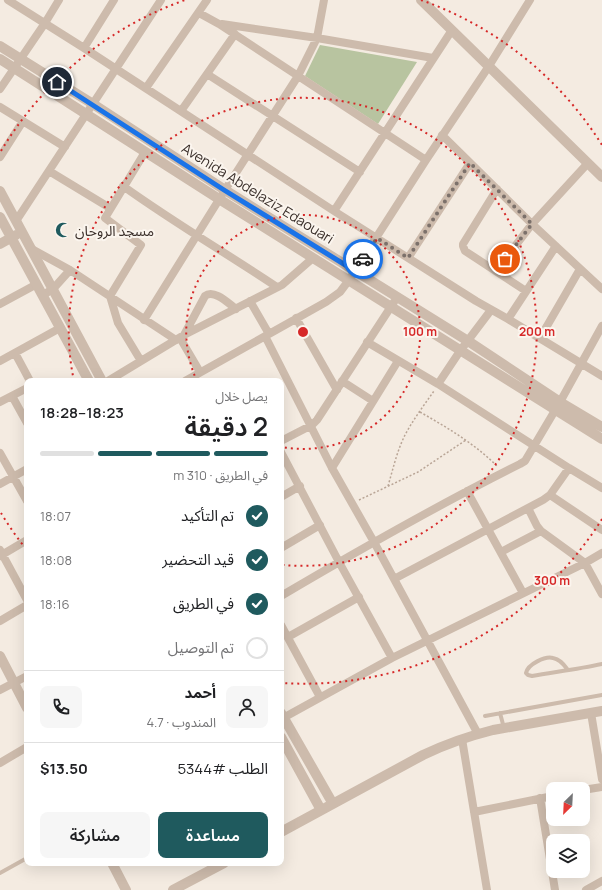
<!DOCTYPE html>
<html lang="ar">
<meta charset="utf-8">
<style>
:root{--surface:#fff;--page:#f6f6f6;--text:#202124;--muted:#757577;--line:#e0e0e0;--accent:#1f5a5e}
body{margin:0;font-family:Manrope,"Noto Sans Arabic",sans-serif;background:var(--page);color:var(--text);direction:rtl;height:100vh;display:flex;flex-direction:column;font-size:15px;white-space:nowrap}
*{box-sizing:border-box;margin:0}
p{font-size:13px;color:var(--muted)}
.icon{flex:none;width:22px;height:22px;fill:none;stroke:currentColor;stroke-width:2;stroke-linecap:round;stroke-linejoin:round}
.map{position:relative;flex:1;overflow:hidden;direction:ltr}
.panel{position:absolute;left:24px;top:378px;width:260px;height:488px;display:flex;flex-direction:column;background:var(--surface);border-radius:8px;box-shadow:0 4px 16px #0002;direction:rtl}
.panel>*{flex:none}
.needle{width:26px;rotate:204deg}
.fabs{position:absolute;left:546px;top:782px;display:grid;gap:8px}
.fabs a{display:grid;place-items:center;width:44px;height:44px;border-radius:8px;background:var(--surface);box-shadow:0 4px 16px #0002;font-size:20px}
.pin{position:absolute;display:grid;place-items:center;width:34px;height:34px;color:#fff;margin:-17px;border:2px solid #fff;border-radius:50%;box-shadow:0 1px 4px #0007}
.courier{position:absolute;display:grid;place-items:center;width:40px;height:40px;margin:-20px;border:3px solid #1a73e8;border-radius:50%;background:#fff;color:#222;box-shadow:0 1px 5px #0007}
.head em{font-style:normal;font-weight:600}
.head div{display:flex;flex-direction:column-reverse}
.head{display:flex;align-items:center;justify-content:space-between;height:68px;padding:0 16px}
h1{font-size:26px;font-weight:600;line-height:30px}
.bar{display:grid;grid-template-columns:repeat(4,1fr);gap:6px 4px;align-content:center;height:48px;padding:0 16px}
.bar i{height:5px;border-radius:3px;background:var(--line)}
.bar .active{background:var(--accent)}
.bar p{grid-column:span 4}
.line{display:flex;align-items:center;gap:10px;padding:0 16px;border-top:1px solid var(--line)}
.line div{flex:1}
.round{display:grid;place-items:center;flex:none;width:42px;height:42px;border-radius:8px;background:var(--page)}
ol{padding:0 16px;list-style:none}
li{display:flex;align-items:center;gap:12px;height:44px}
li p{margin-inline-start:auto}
li .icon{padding:4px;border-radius:50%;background:var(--accent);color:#fff;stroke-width:4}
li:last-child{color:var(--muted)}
li i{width:22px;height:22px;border:2px solid var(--line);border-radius:50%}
.button{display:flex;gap:8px;margin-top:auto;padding:8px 16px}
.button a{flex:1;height:46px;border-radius:8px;background:var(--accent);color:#fff;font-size:16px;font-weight:600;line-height:46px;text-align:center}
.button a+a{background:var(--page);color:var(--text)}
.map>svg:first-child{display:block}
.green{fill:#b8c4a0}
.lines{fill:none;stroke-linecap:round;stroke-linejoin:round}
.path{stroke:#b9a596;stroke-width:1.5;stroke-dasharray:2 2;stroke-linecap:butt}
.service{stroke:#cdbbac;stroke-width:4}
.minor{stroke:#cdbbac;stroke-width:8}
.tertiary{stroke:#cdbbac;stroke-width:10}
.done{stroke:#7c716b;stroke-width:4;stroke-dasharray:0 7.2}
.route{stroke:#1a73e8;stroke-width:5}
.ring{fill:none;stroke:#d62828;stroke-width:2;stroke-dasharray:2 4}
.labels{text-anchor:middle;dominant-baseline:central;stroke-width:4;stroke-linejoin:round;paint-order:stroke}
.street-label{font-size:14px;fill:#3b302b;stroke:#fbf5ee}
.poi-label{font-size:14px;fill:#3b302b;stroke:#fbf5ee;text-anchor:start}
.centre{fill:#d62828;stroke:#fbf5ee;stroke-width:2}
.ring-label{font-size:12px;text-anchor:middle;font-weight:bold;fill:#d62828;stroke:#fbf5ee;stroke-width:4;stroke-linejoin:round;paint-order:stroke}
</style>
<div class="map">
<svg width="602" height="890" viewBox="0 0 602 890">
<rect width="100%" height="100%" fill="#f4ebe1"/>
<path class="green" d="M320,45L417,62L378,124L305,76Z"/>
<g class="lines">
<path class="path" d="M420,412C448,428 475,444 498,467
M388,486C393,469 397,451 405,435C413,420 424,405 434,391
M359,500L418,472L466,440"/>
<path class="service" d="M568,670C564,665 560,659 553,658C545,656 528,664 526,673L528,675L532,676C555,672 579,669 602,664
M500,713L504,728
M485,716L602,695
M0,873L27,858"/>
<path class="minor" d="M8,0L84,48L334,211L476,301L508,319L602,376
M199,13L219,24L426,160
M222,24L317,38L433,58
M84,48L114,0
M207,74L360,172
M146,88L207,0
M0,89L45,23L59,0
M0,107L65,147
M181,111L235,34
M442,135L532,224L602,289
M0,157L23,121
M49,171L110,208
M123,186C173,222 226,253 277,287
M497,189L463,244V246L465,251L526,291
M334,211L452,30
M16,221L161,0
M30,248L70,270L176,340
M408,258L470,163
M496,271L532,224L588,163
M43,295L53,289L70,270
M250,301L269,334
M0,304L37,284
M296,318L337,390
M508,319L556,246
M144,320L225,190L298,76L317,38L324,0
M184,335L205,296C214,289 228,303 236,309
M265,336L332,468L374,542L478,734
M180,338L200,372
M540,338L580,269
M367,342L438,384L569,468L602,488
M15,353L30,381
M0,361L60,328
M141,361L118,323L110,296L141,245L105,218L145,152
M108,381L184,335L282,285L313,258
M185,381L326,302L340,292L349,280L426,160L489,66L530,0
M342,381L373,401
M438,384L460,351L491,310
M12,396L27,423
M0,402L27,388
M281,441L312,425L317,420L394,302
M281,452L339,562L392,658
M0,453L27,501
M332,468L398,361
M0,484L27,469
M467,491L523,593
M550,495L602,530
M281,497L300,486
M528,508L537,526L541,531L585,563L602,594
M281,548L320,525
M0,550L27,600
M501,552L541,531
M0,556L27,540
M394,579L543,500L550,495L569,468
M281,596C359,550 438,505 520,464L525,461L560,402L602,326
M0,621L27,605
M281,625L320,697
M288,637L359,597
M0,690L27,676
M591,713L602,779
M283,718L392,658L585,563L602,553
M462,739L487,890
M0,763L27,747
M583,790L602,787
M540,798L555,890
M474,812L553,796
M586,890L602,881"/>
<path class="tertiary" d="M421,0L602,177
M0,46L93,104L225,190L468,341L560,402L602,427
M0,59L219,199L602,439
M0,191L102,381
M0,217L89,381
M0,244L16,235
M0,656L27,708
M281,713L333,804
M281,737L321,810
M281,832L423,755C446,744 469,736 493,730L602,711
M112,863L126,890
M173,890L224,863"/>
</g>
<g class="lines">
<path class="done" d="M363,259L377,238L408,258L470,163L532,224L505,259"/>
<path class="route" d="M57,82L224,190L355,271L363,259"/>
</g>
<g class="ring">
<path d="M197 381A117 117 0 1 1 282 447"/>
<path d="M74 381A234 234 0 1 1 283 565"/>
<path d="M602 519A352 352 0 0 1 282 683M26 549A352 352 0 0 1 1 513M1 151A352 352 0 0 1 185 0M421 0A352 352 0 0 1 602 145"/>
</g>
<defs>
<g id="mosque-bare" transform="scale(1.2)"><path d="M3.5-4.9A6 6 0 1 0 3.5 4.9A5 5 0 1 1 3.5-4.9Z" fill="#1f5a5e" stroke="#fbf5ee" stroke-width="2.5" paint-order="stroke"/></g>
</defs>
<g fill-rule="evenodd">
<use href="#mosque-bare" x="63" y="230"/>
</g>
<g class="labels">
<g class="street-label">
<text transform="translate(258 193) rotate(32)">Avenida Abdelaziz Edaouari</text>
</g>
<g class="poi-label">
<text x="75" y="230">مسجد الروحان</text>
</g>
</g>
<circle cx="303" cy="332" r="6" class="centre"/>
<g class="ring-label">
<text x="420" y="336">100 m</text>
<text x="537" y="336">200 m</text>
<text x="552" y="585">300 m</text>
</g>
</svg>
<div class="fabs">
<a><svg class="needle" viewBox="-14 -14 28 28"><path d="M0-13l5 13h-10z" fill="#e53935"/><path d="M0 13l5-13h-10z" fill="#757577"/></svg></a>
<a><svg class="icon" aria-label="layers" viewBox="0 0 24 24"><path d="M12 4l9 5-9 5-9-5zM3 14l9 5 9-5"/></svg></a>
</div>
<div class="pin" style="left:505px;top:259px;background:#ea580c"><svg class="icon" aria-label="bag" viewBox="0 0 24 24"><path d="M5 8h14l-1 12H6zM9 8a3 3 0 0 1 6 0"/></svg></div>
<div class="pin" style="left:57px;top:82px;background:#1f2937"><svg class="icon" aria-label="home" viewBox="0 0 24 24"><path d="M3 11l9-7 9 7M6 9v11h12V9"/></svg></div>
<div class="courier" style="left:363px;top:259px"><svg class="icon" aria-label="car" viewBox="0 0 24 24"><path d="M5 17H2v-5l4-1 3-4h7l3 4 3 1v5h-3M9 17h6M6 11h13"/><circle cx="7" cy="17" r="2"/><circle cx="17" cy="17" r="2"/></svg></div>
<section class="panel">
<div class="head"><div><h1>2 دقيقة</h1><p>يصل خلال</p></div><em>18:23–18:28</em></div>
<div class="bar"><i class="active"></i><i class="active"></i><i class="active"></i><i></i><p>في الطريق · 310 m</p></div>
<ol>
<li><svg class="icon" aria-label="check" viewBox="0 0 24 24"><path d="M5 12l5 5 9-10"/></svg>تم التأكيد<p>18:07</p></li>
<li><svg class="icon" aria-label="check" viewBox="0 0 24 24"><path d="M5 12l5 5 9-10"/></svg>قيد التحضير<p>18:08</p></li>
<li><svg class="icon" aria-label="check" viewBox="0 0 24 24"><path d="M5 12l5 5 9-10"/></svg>في الطريق<p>18:16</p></li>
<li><i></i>تم التوصيل</li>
</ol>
<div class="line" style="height:72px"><a class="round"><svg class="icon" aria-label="person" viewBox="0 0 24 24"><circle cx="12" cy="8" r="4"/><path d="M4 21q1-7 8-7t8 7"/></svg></a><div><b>أحمد</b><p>المندوب · 4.7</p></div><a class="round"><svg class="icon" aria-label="phone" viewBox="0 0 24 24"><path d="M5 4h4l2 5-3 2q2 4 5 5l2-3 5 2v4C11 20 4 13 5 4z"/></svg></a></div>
<div class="line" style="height:52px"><div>الطلب #5344</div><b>$13.50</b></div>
<div class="button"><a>مساعدة</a><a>مشاركة</a></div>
</section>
</div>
